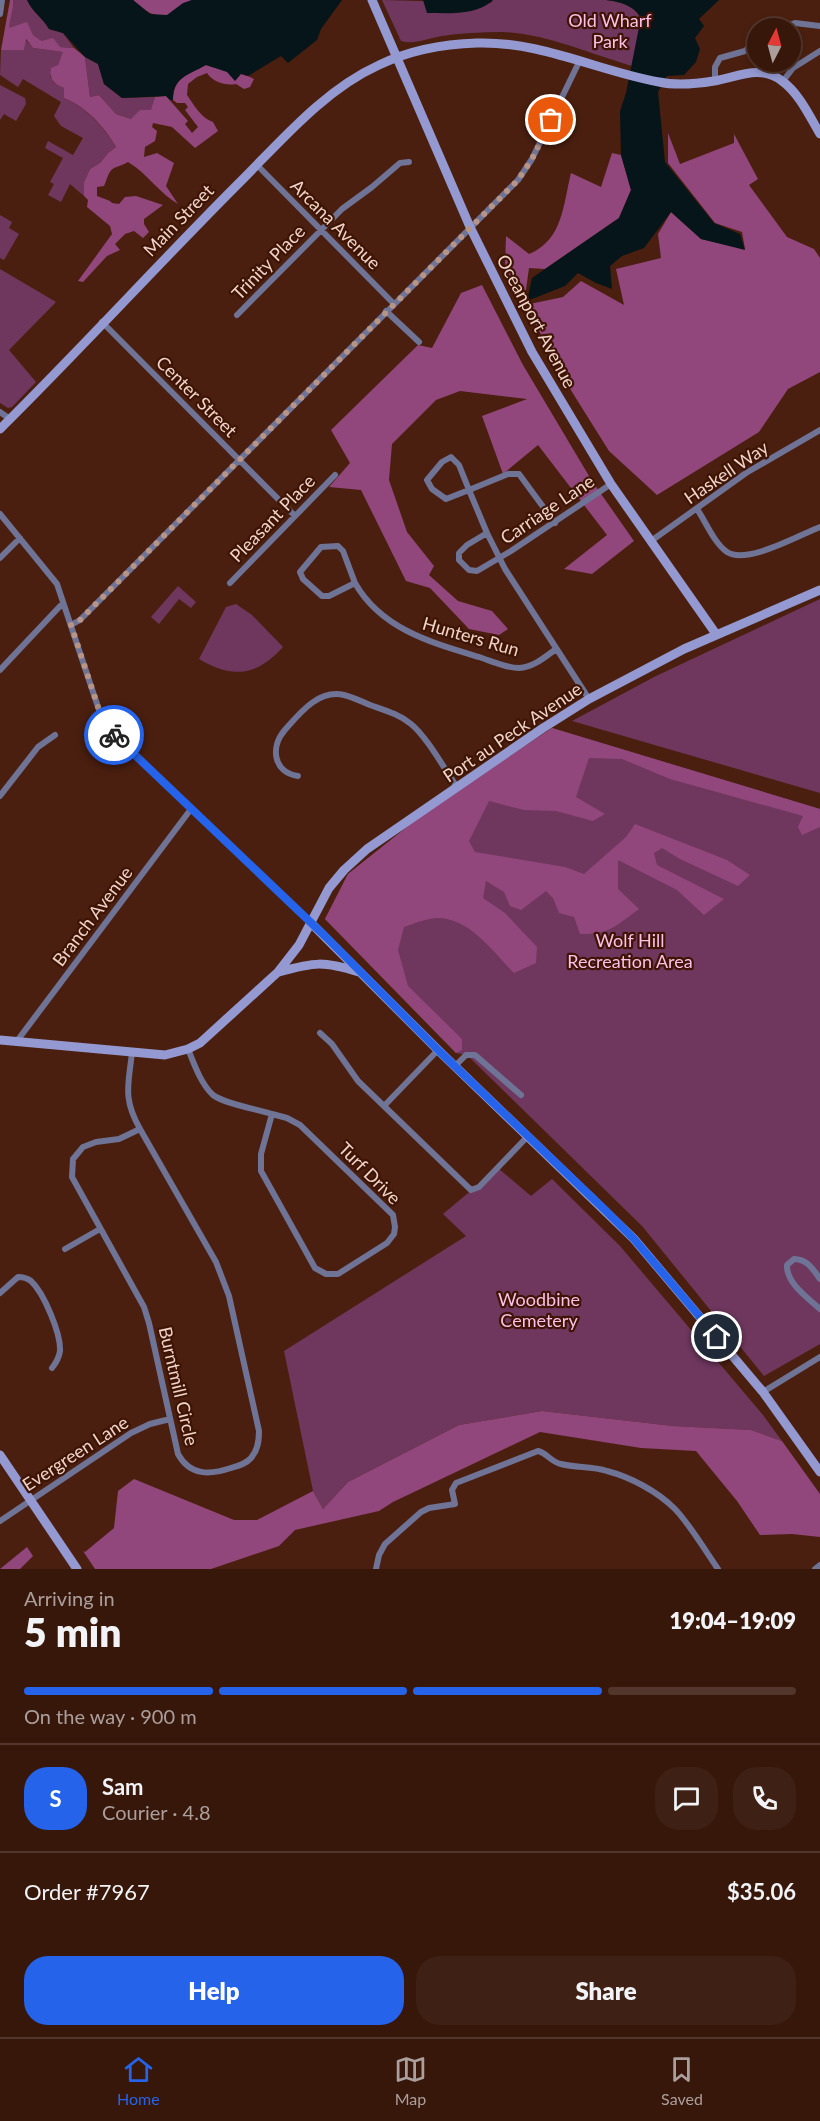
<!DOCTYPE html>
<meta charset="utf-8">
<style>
:root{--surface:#38170b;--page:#3f2014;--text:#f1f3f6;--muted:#ab9f9d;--line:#52362c;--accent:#2563eb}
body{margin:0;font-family:Lato,sans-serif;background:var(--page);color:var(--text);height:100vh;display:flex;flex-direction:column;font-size:22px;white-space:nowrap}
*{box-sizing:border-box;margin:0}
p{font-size:20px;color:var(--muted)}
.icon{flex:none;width:33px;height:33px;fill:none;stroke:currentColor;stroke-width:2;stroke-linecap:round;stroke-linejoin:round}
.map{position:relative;height:1569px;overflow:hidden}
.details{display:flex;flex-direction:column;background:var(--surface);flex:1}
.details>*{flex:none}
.needle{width:39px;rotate:6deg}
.buttons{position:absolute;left:747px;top:18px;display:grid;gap:12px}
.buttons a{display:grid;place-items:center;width:54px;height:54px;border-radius:50%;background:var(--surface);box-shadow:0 3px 9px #0003,0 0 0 2px var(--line);font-size:30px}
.pin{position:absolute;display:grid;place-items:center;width:51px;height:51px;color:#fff;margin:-26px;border:3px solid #fff;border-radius:50%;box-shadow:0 2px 6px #0007}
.courier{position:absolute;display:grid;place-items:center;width:60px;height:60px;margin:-30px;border:4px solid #2563eb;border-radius:50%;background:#fff;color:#222;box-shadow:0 2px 8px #0007}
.summary em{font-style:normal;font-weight:800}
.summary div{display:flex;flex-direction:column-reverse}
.summary{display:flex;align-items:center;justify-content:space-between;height:102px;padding:0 24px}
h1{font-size:39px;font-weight:800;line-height:45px}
.bar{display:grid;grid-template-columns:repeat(4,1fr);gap:9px 6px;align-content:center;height:72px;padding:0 24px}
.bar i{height:8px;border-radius:4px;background:var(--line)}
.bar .current{background:var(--accent)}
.bar p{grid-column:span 4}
.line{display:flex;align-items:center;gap:15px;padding:0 24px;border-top:2px solid var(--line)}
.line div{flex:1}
.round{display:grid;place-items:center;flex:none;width:63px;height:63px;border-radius:24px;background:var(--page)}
.cta{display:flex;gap:12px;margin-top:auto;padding:12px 24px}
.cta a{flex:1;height:69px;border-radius:24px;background:var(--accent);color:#fff;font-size:24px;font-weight:800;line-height:69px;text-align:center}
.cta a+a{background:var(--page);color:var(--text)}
.tab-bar{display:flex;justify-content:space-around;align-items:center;height:84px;border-top:2px solid var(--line);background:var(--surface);font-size:16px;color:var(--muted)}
.tab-bar a{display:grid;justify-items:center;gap:3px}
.tab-bar .current{color:var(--accent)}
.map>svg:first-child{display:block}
.green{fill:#6f375e}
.forest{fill:#91477b}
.water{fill:#051519}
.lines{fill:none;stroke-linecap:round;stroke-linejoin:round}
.street{stroke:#6f7395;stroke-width:6}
.secondary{stroke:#9499d1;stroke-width:9}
.done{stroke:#b69488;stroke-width:6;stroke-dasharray:0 10.8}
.route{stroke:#2563eb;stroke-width:8}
.labels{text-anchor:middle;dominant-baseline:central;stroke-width:4.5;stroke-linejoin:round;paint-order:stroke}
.park-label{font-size:18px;fill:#febfe8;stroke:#3e1405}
.street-label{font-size:18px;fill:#f0d3c9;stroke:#3e1405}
</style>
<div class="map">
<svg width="820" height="1569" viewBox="0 0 820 1569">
<rect width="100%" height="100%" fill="#4a1f0f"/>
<path class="green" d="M13,0H27C33,13 43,18 49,29L63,33L74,48L60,47L42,41L33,35L8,28C10,18 14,11 13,0Z
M382,0L491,3L493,0H606C655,6 640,30 632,66C591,54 544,33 502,32C482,32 462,33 442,36C428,38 414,45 401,41Z
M25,39L33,48L64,52L58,65L50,76L54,83L64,88V98C86,107 104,127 116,147L108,153L100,163L90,169L84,182V196L70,184L61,202L48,195L54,184L50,182L63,158L45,148L48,141L73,155L83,138L61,126L54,116L61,102L23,79L18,87L0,75L1,50H24Z
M85,57L98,64L104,84L122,98L155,97L152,110L131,119L116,114L99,95L90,97Z
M0,85L25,98L26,104L16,121L4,114L0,120Z
M0,215L12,222L9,228L19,234L4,260L0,258Z
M0,269L56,302L9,350L36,382L12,407L8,408L0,403Z
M178,586L196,602L191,608L179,599L159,624L151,617Z
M820,599V793L572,721L656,676Z
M236,604L252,615L283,647C257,676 232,679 199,659L226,607Z
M552,728L820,809V1344L764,1376L642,1226L467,1055L456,1053L325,919L348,874L427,811Z
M498,1168L531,1196L552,1179L620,1246L763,1415L782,1441L751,1430L673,1426L542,1411L459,1425L348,1482L323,1509L313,1491L284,1351L466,1236L443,1214Z"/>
<path class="forest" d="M10,0H13C14,11 10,17 9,28L27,22L33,35L42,41L53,38L60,47L74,48L85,57L90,97L99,95L116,114L131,119L140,110H151L155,97L166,96L188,121L185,124L192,133L198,127L185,110L188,107L185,103H177L173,100C173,77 188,75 206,65C222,71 239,71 254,79L250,87L244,89L236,84C225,86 213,82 207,73L197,77L188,84L187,95C193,104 202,119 213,122L218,131L195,148L172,127L153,123L152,127L157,131L155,141L145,147L144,157L157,153L174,163L166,186L178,204C159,193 148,174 128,162C123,165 118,166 114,168C108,171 107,180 104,186L97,187V196L110,201L112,203L119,204L125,197L136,196L163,205L144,219V224L149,232L143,238L134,231L125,234L115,244L120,250L107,256L83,282L78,281L112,234L110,226L87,207L88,200L84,196V182L90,169L100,163L108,153L116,147C104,126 86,107 64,98V88C54,84 49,80 51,68L58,65L63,52L33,48L26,39L24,50H1Z
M133,0H192C183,3 175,13 167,15C153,19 143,8 133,0Z
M668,133L680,164L734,143V134L758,179L749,185L787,237L814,249L820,258V372L788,389L759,432L657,495L609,451L572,392L525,305L563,297L581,281L624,305L616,269L661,258L658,234L671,212L701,239L745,249L742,232L715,223L668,163Z
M612,153L621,155L631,190L619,218L545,269L529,268L524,304L505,267L506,236L529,254C563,240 563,205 571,173L601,187Z
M482,285L523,365L592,481L634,541L592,574L564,569L607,535L538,445L503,474L482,416L527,399L460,391L436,400L392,444L389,480L407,532L434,566L429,575L458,601L492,611L508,629L499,635L469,629L430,588L406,581L361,490L329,487L350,463L331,430L418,345L432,348L461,293Z
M552,728L820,809V827L802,835L798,827L803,816L670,779L622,759L589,758L576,797L605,814L593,821L556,811L524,810L489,801L469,841L475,852L565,867L584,874L626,837L635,824L727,860L750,875L738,886L680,859L662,848L654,853L657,865L724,899L704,915L677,890L618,860V889L639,909C617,925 609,935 580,934L574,917L559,913L553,898L546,891L521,910L510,906L504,892L486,881L483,898L505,913L537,947L536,963L514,973C493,952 472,921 441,918C429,917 415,923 404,927L398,950L408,986L462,1039V1050L456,1053L325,919L348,874L427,811Z
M542,1411L673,1426L751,1430L782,1441L820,1494V1537L792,1534L760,1535L737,1501L696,1451L641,1448L540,1432L393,1502L379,1511L295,1530L279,1546L211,1569H95L83,1551L85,1552L114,1528L118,1491L134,1479L234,1520H257L313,1491L323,1509L348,1482L459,1425Z
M27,1547L33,1556L20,1569H0Z"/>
<path class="water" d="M27,0H133L150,14L167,15L183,3L192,0H342L321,29L317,40L288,63L281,56L248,76L241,74L235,81L227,72L206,65C188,75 173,77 173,100H170L166,96L122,98L104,84L98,64L85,57L63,33L49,29C43,18 33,13 27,0Z
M423,0H493C476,16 449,13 427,13Z
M606,0H719L699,19L704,26L695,38L700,49L696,62L684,75L667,76L658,92L665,162L714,223L740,234L745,250L701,239L671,212L644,248L622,256L610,266L612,289L596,283L578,273L565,286L527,301L532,278L619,218L631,190L621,155L620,111L626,93L641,17C632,5 621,2 606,0Z"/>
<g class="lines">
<path class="street" d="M0,14L2,0
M780,28L795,23L820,26
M715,81V67L720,58L745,51L758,38
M783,81L793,68L820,51
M257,165L394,304
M386,311L419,342
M237,315L342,209L372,187L400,163L409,162
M102,322L295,516
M0,412L10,419
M451,457L459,465L469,490L446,499L432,489L427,480L442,462Z
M697,509C706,522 714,543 727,552C747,565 799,535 820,527
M0,514L57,584L101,716L112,734L310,922
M555,523L519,474H508L469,490L487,533L505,569L589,699
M487,533L467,545L459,553V560L469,570L477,571L511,551L611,484
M651,541L746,473L820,430
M338,546L343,551L355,583L329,596H322L303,579L300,572L321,547Z
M0,558L20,538
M230,583L335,475
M355,583C381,629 432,643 479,657C491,661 506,668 519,668C534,667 545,657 556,649
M71,625L80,620L518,180L532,159L580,60
M0,670L63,603
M298,776C274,773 270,748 284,731C299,714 318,689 344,695C352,697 361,701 370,705C384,710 399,714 411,724C427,737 445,770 457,787
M0,796L38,747L55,735
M320,1033L332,1044L358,1081L471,1190L479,1187L528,1136
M17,1041L191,809
M188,1049C194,1064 201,1084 213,1095C225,1104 256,1109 272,1114
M132,1053C128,1086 123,1099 140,1129L216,1262L229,1296L259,1431C259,1441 258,1450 251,1458C246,1464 238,1466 231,1468C210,1475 190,1476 178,1454L149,1323L144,1307L72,1177L73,1159L83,1147L96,1142L119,1139L140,1129
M455,1066L466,1055H475L521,1095
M384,1106L438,1050
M272,1114L287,1118L300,1125L393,1215L395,1227L394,1234L387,1243L338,1274H326L315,1268L261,1171V1154Z
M65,1249L100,1229
M820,1279C813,1269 807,1259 794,1259L787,1265C786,1283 808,1298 820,1309
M0,1293L18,1277C24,1277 27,1278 31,1281C44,1293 61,1334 60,1351C59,1358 56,1363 52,1368
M763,1392L820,1357
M0,1521L131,1433L150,1424L170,1419
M376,1569L379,1555L385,1544L421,1512L429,1508L455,1504L452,1490L456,1483L538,1451C547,1453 551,1462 561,1464C576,1468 592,1466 607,1471C630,1477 657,1491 675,1509C691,1526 704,1549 718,1569
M815,1569L820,1565"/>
<path class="secondary" d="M372,0L470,227L532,352L611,484L716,634
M0,429C82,348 159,263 240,182C282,140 324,90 379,65C408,51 444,44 477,43C541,41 598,71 659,82C677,86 696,84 714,81C737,77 761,64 782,81C799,93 810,117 820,134
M310,922L438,1050L634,1239L763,1392L820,1472
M279,972C315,962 323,961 359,972
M0,1040L165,1055L188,1049L200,1043L278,972L299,945L329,888L344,870L367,849L543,728L589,699L684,649L820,590
M0,1455L77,1569"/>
</g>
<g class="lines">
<path class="done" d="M114,735L101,716L71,625L80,620L518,180L532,159L551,120"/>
<path class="route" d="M114,735L326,937L438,1050L605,1210L634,1239L717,1337"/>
</g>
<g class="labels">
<g class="park-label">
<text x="610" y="20">Old Wharf<tspan x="610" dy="21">Park</tspan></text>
<text x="630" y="940">Wolf Hill<tspan x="630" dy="21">Recreation Area</tspan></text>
<text x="539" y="1299">Woodbine<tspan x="539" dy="21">Cemetery</tspan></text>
</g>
<g class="street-label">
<text transform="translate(178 220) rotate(-46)">Main Street</text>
<text transform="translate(336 224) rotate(45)">Arcana Avenue</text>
<text transform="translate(268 262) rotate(-46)">Trinity Place</text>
<text transform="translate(537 321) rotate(62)">Oceanport Avenue</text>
<text transform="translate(197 396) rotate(45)">Center Street</text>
<text transform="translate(726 472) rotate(-34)">Haskell Way</text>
<text transform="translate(547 509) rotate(-34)">Carriage Lane</text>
<text transform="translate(272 518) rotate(-46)">Pleasant Place</text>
<text transform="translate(471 636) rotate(16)">Hunters Run</text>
<text transform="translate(512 732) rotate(-34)">Port au Peck Avenue</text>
<text transform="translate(92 916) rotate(-53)">Branch Avenue</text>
<text transform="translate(370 1173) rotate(45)">Turf Drive</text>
<text transform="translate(179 1386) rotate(77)">Burntmill Circle</text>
<text transform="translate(75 1453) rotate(-33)">Evergreen Lane</text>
</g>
</g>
</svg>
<div class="buttons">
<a><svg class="needle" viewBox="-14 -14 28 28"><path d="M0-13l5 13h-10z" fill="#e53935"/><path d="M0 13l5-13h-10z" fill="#ab9f9d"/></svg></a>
</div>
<div class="pin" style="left:551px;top:120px;background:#ea580c"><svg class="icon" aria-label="bag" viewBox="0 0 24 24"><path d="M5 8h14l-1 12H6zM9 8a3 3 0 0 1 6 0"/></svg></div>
<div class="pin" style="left:717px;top:1337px;background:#1f2937"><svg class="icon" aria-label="home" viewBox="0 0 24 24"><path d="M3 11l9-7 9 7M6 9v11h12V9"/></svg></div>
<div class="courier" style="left:114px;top:735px"><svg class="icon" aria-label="bike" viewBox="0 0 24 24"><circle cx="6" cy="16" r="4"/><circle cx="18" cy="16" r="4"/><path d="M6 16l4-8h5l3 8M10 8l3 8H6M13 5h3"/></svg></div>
</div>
<section class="details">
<div class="summary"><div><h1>5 min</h1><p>Arriving in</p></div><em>19:04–19:09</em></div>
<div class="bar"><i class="current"></i><i class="current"></i><i class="current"></i><i></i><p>On the way · 900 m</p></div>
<div class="line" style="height:108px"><b class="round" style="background:var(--accent);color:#fff">S</b><div><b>Sam</b><p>Courier · 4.8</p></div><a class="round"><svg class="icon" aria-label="chat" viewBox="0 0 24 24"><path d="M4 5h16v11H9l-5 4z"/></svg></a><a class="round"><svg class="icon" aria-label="phone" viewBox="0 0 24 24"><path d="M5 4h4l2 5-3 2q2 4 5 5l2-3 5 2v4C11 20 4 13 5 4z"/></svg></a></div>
<div class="line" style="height:78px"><div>Order #7967</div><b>$35.06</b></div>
<div class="cta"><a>Help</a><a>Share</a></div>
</section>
<nav class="tab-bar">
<a class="current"><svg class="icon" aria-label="home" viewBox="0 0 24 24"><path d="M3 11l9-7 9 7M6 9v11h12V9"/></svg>Home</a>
<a><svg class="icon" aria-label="map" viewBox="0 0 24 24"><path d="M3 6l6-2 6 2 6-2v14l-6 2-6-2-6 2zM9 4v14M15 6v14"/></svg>Map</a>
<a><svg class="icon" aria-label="saved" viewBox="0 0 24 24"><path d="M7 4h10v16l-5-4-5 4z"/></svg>Saved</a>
</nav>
